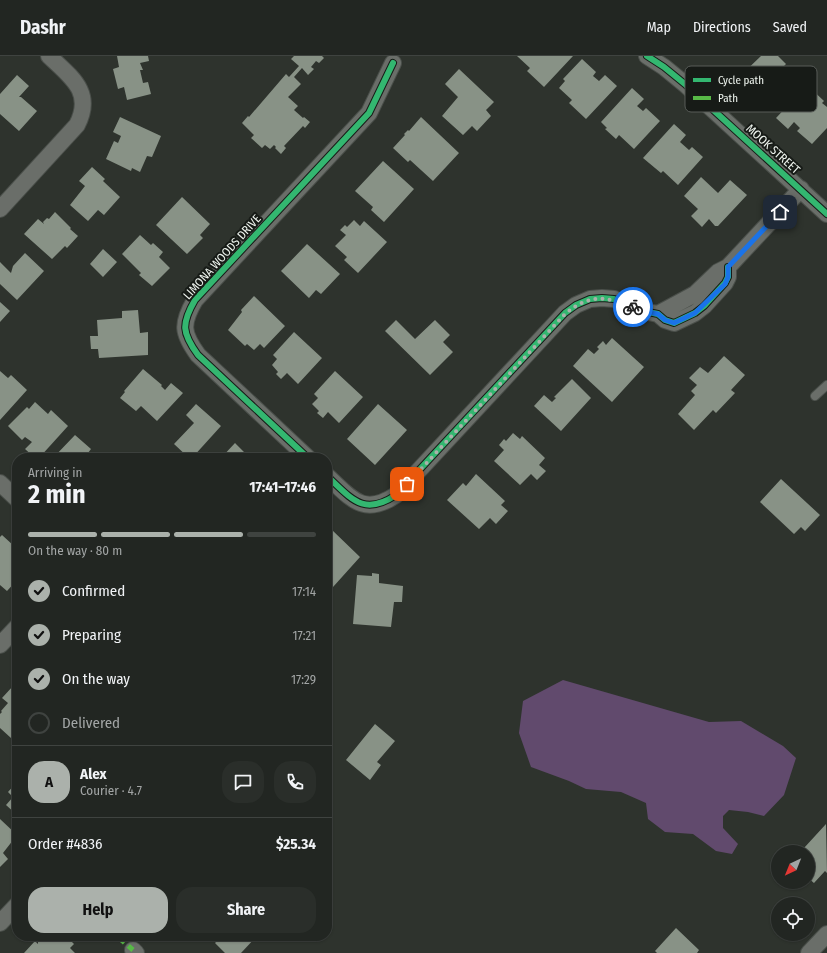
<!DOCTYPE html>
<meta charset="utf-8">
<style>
:root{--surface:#222622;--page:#2a2e2a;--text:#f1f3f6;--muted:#a2a5a5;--line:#3f4340;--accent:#abb1ab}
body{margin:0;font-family:"Fira Sans Condensed",sans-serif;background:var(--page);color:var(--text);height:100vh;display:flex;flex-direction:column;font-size:15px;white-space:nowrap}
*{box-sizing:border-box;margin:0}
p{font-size:13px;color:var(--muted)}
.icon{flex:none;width:22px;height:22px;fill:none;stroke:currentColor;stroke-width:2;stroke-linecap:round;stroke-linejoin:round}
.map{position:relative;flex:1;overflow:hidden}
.details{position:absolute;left:12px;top:397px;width:320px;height:488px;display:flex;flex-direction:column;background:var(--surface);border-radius:16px;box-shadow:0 1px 3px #0004,0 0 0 1px var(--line)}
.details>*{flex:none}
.needle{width:26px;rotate:223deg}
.tools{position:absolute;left:771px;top:789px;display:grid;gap:8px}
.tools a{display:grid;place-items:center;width:44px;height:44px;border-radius:50%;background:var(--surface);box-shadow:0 1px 3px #0004,0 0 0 1px var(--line);font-size:20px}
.pin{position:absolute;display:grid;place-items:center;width:34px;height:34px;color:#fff;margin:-17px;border-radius:8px;box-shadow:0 2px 6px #0006}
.courier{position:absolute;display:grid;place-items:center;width:40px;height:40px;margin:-20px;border:3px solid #1a73e8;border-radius:50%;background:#fff;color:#222;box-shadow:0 1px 5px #0007}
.head em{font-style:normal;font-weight:700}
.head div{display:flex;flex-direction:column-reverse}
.head{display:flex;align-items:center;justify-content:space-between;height:68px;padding:0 16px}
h1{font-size:26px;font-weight:700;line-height:30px}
.bar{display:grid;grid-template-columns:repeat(4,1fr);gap:6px 4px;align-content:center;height:48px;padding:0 16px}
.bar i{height:5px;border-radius:3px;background:var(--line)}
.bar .selected{background:var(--accent)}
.bar p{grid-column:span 4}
.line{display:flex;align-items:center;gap:10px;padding:0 16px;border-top:1px solid var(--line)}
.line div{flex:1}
.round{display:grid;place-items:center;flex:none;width:42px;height:42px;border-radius:16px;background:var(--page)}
ol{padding:0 16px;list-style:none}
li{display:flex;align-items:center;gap:12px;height:44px}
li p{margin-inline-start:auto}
li .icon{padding:4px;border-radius:50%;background:var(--accent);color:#111;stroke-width:4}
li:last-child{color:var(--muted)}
li i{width:22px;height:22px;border:2px solid var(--line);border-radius:50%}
.action{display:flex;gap:8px;margin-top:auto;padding:8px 16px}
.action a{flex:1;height:46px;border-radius:16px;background:var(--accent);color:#111;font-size:16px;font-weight:700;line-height:46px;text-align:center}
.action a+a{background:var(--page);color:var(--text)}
header{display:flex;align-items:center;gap:24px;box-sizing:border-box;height:56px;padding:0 20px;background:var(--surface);border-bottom:1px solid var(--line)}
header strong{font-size:19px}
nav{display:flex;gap:22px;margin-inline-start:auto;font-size:14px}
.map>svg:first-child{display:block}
.green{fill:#614a6d}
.building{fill:#889286}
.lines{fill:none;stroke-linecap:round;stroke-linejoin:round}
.lane-casing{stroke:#4a4f4a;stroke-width:10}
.street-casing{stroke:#4a4f4a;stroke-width:18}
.lane{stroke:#6a6e69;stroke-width:8}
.street{stroke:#6a6e69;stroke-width:16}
.quiet{stroke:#58b947;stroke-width:5;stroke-dasharray:10 5;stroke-linecap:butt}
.cycleway-casing{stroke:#171b17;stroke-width:8}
.cycleway{stroke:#33b770;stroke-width:6}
.done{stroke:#abb1ab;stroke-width:4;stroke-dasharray:0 7.2}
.route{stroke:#1a73e8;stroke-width:5}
.labels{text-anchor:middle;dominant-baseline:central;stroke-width:4;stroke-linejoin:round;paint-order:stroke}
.street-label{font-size:12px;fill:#eff5ef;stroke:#171b17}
.key{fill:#171b17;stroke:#585c58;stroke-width:1}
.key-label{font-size:11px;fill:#eff5ef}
</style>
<header>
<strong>Dashr</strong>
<nav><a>Map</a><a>Directions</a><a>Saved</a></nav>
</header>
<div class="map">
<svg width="827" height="897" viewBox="0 0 827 897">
<rect width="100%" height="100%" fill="#2e332d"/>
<path class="green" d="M563,624L709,666L741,665L783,690L796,702L784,739L764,760L748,756L729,754L723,760V772L738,788L732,798L716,795L693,778L665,776L648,763L646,747L621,736L586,733L569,725L531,711L519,677L523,645Z"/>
<path class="building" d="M117,0H148L149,5L140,7L143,14H140L143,27L148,26L151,38L127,44L124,31L118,33L113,13L119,11Z
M294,0H322L324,2L319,7L316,5L311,11L314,13L308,19L302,12L294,21L301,28L288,41L298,50L294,54L303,62L304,61L310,66L305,72L303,70L284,90L286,92L281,98L275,92L276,91L274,89L270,93L265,89L262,92L251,82L254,79L242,67L248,60L249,61L286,18L289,21L299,10L291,3Z
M517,0H573L544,31L527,15L530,12Z
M761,0H778L786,8L784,10L797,23L789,31L791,32L771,51L757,37L761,34L755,28L748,34L737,23Z
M582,3L596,16L593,20L599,25L605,19L617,30L586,63L569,47L572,44L559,32L565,25L563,23Z
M459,13L494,46L486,54L491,60L477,75L472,70L463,79L442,60L458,41L445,28Z
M17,19L29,30L19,41H21L37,55L19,75L0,58V38Z
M807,29L824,45L822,47L827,51V72L812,88L797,75L800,72L794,66L788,73L776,62Z
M632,32L644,43L637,50L643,55L646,52L660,65L634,93L619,79L616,83L605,73L607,72L601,66Z
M120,61L161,80L152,101L147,100L140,116L132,112L131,115L106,103L114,85L118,87L121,80L113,76Z
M421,61L459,97L433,125L410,104L408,106L393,92L405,79L404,78L408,74L409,75Z
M674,68L686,79L680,86L689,94L692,91L703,101L678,129L663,115L661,117L643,102Z
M383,105L414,133L384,166L371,154L373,151L355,135Z
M92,111L105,123L103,125L120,141L104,159L98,154L88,165L70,149L85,130L79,125Z
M701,121L718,137L730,124L747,139L718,170H715L709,163L702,171L691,160L698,153L684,140Z
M182,141L210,168L200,179L203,182L187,198L156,169Z
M55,156L71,172L70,173L78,180L67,192L65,190L52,203L24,178L38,163L44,168L43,166L47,162L49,163Z
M354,164L360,170L364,165L387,186L358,217L344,204L347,201L335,190L346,179L340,174L345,169L347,171Z
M140,179L151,189L153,187L163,196L159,201L170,212L152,230L139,219L141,217L122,198Z
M307,188L340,218L321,238L316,234L309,242L281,215Z
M103,193L117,206L103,221L90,208Z
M25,197L44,215L17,244L0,228V206L11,217L13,210Z
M254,240L285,270L264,292L260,288L254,294L247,288L245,290L228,274L242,256L241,254Z
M0,246L10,255L0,266Z
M138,254L140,277L148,276V299L99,302L98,293H91L90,280H98L97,264L122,262V255Z
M396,264L415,283L435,264L450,279L443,286L453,296L430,319L385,275Z
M294,276L322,302L298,328L287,317L281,323L276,318L278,316L272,309L277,303L273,299Z
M612,282L644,311L612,346L573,310L588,293L594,298L599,293L597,291L603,285L606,289Z
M724,300L745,319L731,334L735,337L716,357L713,354L694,374L678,358L695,339L691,335L697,329L689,322L700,311L708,317Z
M143,313L162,329L161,330L165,334L171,327L183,337L157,365L141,350L136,355L120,342L125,336L124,335Z
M0,315L8,322L11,319L27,334L0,364Z
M335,315L363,341L339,367L328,356L323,362L317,357L319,355L312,348L318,342L314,338Z
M572,323L591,342L561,375L534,350L544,339L552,346L556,342L554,341Z
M35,346L48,358L51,354L68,370L39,402H35L25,393L32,386L25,381L22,384L8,370L27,351L29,353Z
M196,348L221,370L192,402H189L174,388L194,367L186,359Z
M378,348L407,374L375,409L347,383Z
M513,377L520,383L522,380L545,402L539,409L546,415L537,424L531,418L520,429L494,405L504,394L499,389L504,383L506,385Z
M75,379L91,393L88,397L94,402H53Z
M235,387L250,402H221Z
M476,418L505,445L501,449L508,455L496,468L490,462L479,473L447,444L463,427L466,430Z
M781,423L820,459L805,475L801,471L794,478L760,446Z
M332,474L360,501L333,531L327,526V479Z
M2,479L14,490L12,493L17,498V524L7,535L0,529V481Z
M372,517L379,518V527L403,530L402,546H394L391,571L353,568L357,519L372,520Z
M13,630L17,634V675L11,682L0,672V658L2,656L1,655L8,647L2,642Z
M375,668L395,685L377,706L381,709L370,724L346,704Z
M16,727L17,728V759L6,749L13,741L8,736Z
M0,763L17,779L3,797L8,803L0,811Z
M826,768L827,817L825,815L814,827L808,822V801L811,798L804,792Z
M676,872L699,894L697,897H657L655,895Z
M45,880H66L74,888L70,892L75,897H24L35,885L38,888V886Z
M200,880H212L206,886Z
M216,880H257L241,897H225L215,887L219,883Z"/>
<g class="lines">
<g class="lane-casing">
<path id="lane" d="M815,340L827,329"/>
</g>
<g class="street-casing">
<path id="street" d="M647,0L664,11L686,29L827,158
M0,153L77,69C94,36 71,21 49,0
M658,258L695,238L718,216L728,211L801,133
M308,402L198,299C182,277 181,268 195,244L369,57L393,7
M327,420C351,442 363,461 396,439L565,257L576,249L590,243L602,242L614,243L643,255L658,258L665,264L674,267L695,257L704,250L725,227L728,221V211
M0,427L17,443
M0,589L17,571
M0,867L17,849
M133,894L136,897
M809,897L827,878"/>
</g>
<use href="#lane" class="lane"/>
<use href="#street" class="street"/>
<path class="quiet" d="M117,880L133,894"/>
<g class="cycleway-casing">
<path id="cycleway" d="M647,0L664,11L686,29L827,158
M308,402L198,299C182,277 181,268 195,244L369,57L393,7
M327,420C351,442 363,461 396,439L565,257L576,249L590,243L602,242L614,243L643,255L658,258L665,264L674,267L695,257L704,250L725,227L728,221V211"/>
</g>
<use href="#cycleway" class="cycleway"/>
</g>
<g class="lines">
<path class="done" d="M407,428L566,257C590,238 605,240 633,251"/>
<path class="route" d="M633,251L643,255L658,258L665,264L674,267L695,257L725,228L728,221V211L780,156"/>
</g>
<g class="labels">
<g class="street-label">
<text transform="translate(773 93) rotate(42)">MOOK STREET</text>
<text transform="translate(222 201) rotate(-48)">LIMONA WOODS DRIVE</text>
</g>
</g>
<rect x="685" y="10" width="132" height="46" rx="6" class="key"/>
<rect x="693" y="22" width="18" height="4" fill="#33b770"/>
<rect x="693" y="40" width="18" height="4" fill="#58b947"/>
<g class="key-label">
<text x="718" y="28">Cycle path</text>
<text x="718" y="46">Path</text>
</g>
</svg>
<div class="tools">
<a><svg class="needle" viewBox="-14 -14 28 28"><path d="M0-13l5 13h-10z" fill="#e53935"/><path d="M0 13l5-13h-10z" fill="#a2a5a5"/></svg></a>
<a><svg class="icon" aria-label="locate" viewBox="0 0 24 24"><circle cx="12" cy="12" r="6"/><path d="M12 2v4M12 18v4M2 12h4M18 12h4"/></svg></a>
</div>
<div class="pin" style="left:407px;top:428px;background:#ea580c"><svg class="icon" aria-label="bag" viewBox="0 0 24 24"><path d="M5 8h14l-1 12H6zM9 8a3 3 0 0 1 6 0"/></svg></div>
<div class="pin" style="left:780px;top:156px;background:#1f2937"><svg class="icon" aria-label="home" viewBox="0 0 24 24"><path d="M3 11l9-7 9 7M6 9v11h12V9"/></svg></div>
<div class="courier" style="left:633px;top:251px"><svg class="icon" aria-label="bike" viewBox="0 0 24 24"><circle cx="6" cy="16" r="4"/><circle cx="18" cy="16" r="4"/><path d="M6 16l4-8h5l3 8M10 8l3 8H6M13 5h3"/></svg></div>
<section class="details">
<div class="head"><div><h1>2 min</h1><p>Arriving in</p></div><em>17:41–17:46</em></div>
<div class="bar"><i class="selected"></i><i class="selected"></i><i class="selected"></i><i></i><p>On the way · 80 m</p></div>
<ol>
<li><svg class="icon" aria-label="check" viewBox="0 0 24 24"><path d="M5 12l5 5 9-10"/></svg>Confirmed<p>17:14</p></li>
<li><svg class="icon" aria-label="check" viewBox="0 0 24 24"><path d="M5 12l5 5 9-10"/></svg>Preparing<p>17:21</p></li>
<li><svg class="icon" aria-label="check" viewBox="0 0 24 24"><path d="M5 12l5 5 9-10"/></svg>On the way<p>17:29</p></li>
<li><i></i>Delivered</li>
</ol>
<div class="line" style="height:72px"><b class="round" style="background:var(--accent);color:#111">A</b><div><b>Alex</b><p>Courier · 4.7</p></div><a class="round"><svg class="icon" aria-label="chat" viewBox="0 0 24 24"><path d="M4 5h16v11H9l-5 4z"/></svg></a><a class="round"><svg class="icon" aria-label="phone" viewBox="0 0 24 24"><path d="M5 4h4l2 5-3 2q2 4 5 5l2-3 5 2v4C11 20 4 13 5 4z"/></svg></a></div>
<div class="line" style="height:52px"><div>Order #4836</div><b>$25.34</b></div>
<div class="action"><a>Help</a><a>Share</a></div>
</section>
</div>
